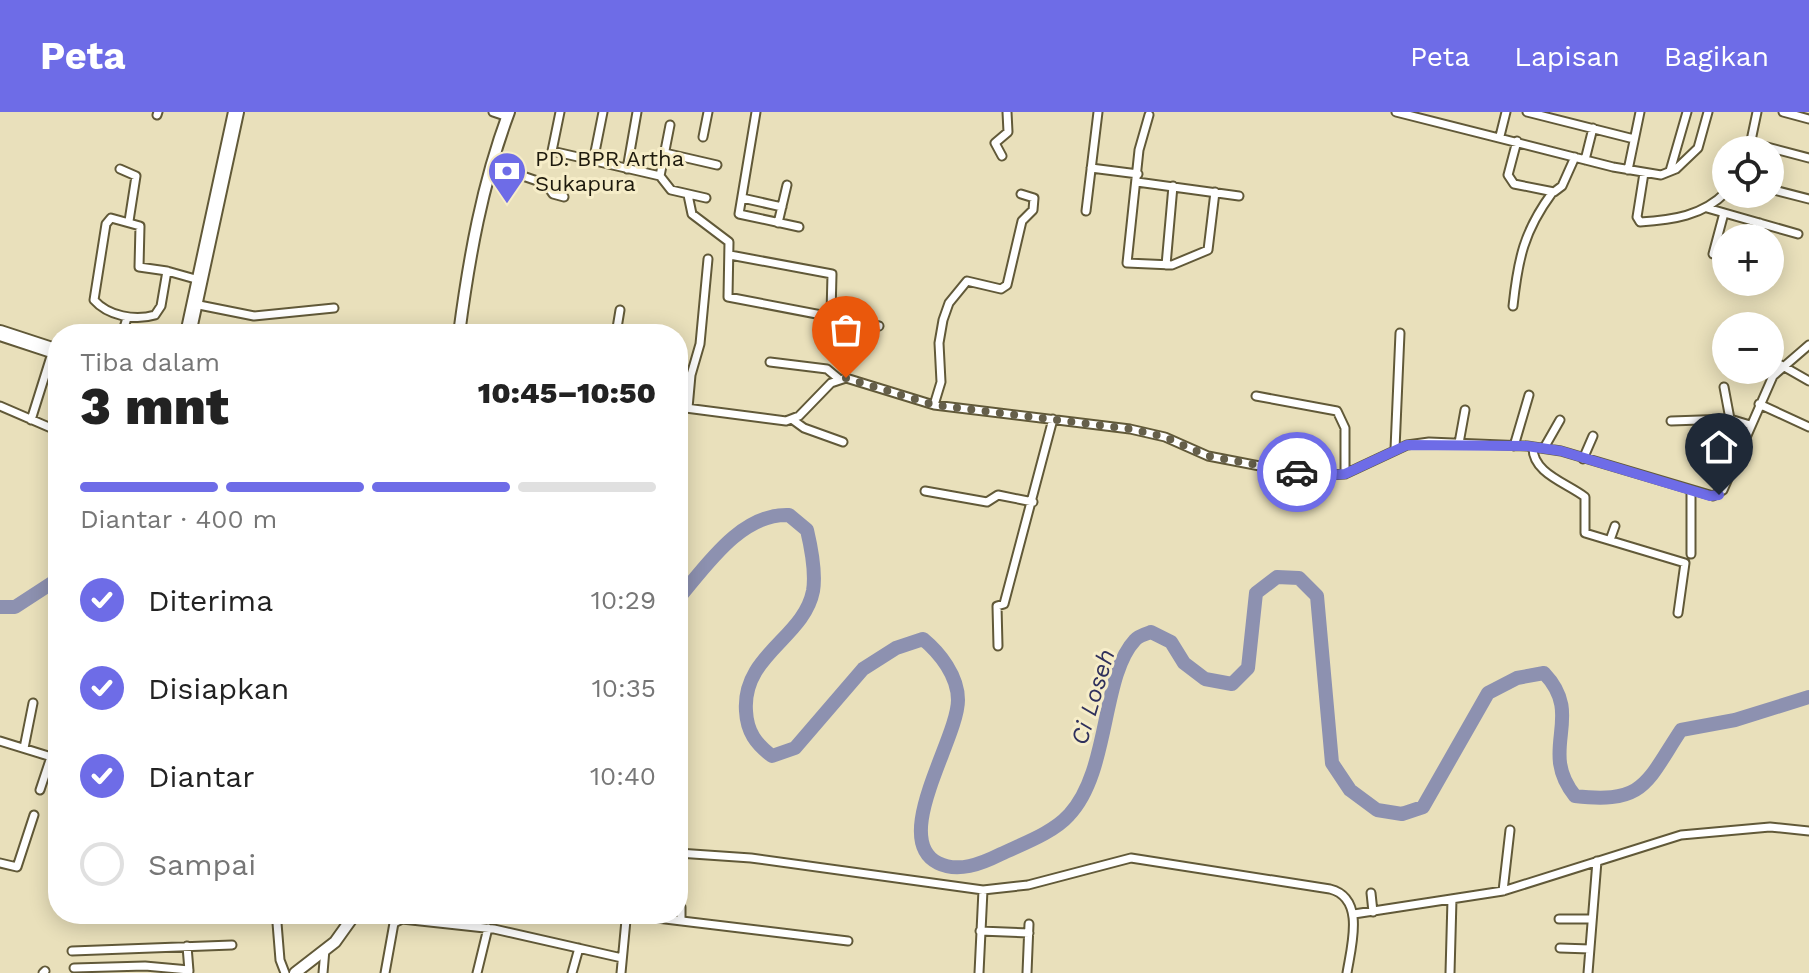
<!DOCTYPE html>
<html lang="id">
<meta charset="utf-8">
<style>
:root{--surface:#fff;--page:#f2f2f2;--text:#222;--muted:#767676;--line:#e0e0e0;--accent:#6e6ce7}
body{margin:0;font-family:"Work Sans",sans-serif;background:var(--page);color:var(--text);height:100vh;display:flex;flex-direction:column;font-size:30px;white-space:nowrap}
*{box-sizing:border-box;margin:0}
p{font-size:26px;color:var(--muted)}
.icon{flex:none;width:44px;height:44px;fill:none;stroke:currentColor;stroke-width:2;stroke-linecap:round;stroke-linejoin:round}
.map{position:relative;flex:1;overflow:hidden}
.details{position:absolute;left:48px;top:212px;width:640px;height:600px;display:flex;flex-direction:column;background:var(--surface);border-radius:32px;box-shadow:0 4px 20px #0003}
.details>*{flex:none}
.fabs{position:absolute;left:1712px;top:24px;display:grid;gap:16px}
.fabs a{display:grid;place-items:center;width:72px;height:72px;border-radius:50%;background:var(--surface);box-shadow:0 4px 20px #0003;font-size:40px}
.pin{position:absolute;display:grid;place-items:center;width:68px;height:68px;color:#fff;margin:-82px -34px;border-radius:50% 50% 50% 0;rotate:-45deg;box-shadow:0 0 8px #0007}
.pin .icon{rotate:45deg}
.courier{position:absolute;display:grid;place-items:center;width:80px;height:80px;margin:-40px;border:6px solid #6e6ce7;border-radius:50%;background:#fff;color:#222;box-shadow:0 2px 10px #0007}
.overview em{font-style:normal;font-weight:800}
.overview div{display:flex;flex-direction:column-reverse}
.overview{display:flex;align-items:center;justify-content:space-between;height:136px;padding:0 32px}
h1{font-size:52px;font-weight:800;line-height:60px}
.bar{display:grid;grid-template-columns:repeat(4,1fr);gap:12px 8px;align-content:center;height:96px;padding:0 32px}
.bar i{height:10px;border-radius:6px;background:var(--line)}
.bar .on{background:var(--accent)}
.bar p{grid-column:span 4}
ol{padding:0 32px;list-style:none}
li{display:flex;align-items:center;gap:24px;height:88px}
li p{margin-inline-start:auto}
li .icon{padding:8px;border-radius:50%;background:var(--accent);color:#fff;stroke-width:4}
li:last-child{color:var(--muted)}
li i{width:44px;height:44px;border:4px solid var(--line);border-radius:50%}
header{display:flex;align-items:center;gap:48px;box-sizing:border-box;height:112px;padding:0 40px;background:var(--accent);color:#fff}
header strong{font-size:38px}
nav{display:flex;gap:44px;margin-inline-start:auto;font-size:28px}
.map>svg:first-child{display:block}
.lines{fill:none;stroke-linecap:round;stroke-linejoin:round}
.river{stroke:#8d91b0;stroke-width:14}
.street-casing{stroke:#615938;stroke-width:11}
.secondary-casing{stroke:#615938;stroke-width:14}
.highway-casing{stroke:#615938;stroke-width:18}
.street{stroke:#fff;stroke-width:7}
.secondary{stroke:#fff;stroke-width:10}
.highway{stroke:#fff;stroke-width:14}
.done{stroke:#655f4a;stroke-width:8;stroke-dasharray:0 14.4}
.route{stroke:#6e6ce7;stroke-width:10}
.labels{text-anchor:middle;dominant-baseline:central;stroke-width:6;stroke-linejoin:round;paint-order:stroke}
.poi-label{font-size:22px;fill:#1e1a0d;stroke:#f6edc8;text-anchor:start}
.water-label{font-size:24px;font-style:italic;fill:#2f305c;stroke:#f6edc8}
</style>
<header>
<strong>Peta</strong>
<nav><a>Peta</a><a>Lapisan</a><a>Bagikan</a></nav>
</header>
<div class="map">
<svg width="1809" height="861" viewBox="0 0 1809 861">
<rect width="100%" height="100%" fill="#e9e0bb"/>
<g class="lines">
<path class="river" d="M678,487C706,454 741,401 789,403L807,418C811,435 816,461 813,479C804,526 742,543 746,599C747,620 756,632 772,644L795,636L863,557L896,536L923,527C940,541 958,564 958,588C958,627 890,727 938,751C958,761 981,752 1001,742C1022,732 1053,721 1069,703C1110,660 1101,564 1135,528C1138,524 1145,522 1151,520L1171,530L1184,551L1205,567L1232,572L1248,556L1256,481L1277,465L1299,466L1317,484L1332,651L1350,678L1377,698L1402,702L1423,695L1488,581L1517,566L1544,561C1586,605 1537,637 1575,684C1645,692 1646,671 1681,618L1735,608L1809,585
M0,495H15L58,467"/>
<g class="street-casing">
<path id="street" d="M493,0L508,5
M560,0L552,39L660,64L670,13
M756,0L739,102L799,115
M1396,0L1613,55L1661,63L1676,57L1698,36L1708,0
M1527,0L1634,27
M1783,0L1809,7
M157,3L158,0
M1149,3L1139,38L1127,151L1172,153L1208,138L1215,80
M1500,24L1506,0
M703,25L708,0
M1517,29L1508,63L1514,72L1554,80L1562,74L1575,45
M1752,31L1809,46
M1749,38L1757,0
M665,41L717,53
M1002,44L995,31L1008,20L1007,0
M1585,48L1593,16
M593,50L603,0
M491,53L546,72L553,82L564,85
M1091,56L1138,62
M120,57L136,64L129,109
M627,57L637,0
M1628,58L1640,0
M1670,59L1687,0
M1644,61L1637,105L1640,110C1672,108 1703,104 1726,80
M660,64L671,78L706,86
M1137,70L1239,84
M1770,77L1809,87
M688,83L692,102L729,130L728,185L879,214
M742,86L782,95
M1707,96L1798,122
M1086,99L1098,0
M111,106L140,114L139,155L167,159L161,194L155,203C135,209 108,204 94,188L106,112Z
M778,111L787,73
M1756,126L1760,111
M1713,142L1724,101
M730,143L832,162L831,202
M1166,153L1173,74
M167,159L199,168
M194,192L254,204L334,196
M1513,194C1518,147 1524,119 1552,81
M122,222L127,206
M616,222L620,198
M770,250L827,257L839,267
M1781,253L1809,269
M1724,275L1730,307
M1256,284L1337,299L1345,316V362
M1759,292L1809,315
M934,293L941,270L939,231L943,208L949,191L967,169L1001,177L1007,173L1022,109L1033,98L1034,86L1021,82
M0,294L58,319
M678,295L786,309L799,304L831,271L846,266L934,293L1130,317L1165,325L1208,344L1311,364L1345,362L1407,333L1429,330L1527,334L1561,339L1713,384L1723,378L1773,264L1809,233
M688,296L691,263L700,232L708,147
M31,308L53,238
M793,308L804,316L843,330
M1671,309L1730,307L1750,313
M1459,331L1465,298
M1514,334L1529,283
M1533,335C1532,361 1567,371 1585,385V421L1685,451L1678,501
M1544,336L1560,308
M1395,337L1400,221
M1583,347L1593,324
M925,379L987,390L998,383L1033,390
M1610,428L1615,414
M1691,442V379
M998,534L997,494L1004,492L1053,307
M0,629L58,647
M24,636L33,591
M40,678L51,645
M678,741L751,746L983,778L1028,773L1131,746L1330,777C1366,786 1351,835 1347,861
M0,751L17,755L34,703
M1503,779L1510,718
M1371,781L1373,800
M1354,802L1503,779L1681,723L1770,715L1809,719
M681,807V795
M1559,807H1592
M277,811L280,848L285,861
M980,819L1029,821
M187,834L189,859
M1560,836L1590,837
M72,839L232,833
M74,856L145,854L189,858
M43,861L45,859
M323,861L325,837
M385,861L394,811L402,807L494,817L622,846
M477,861L488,816
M572,861L579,836
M621,861L626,808L632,803L848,829
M979,861L983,778
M1027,861L1029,812
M1450,861L1452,787
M1588,861L1597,749"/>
</g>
<g class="secondary-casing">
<path id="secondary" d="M459,222C469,146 482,72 509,0
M295,861L335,830L355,802"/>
</g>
<g class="highway-casing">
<path id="highway" d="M0,221L58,240
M188,222L236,0"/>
</g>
<use href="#street" class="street"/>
<use href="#secondary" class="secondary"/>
<use href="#highway" class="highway"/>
</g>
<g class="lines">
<path class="done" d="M846,266L934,293L1130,317L1165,325L1208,344L1297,360"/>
<path class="route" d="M1297,360L1318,364L1345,362L1407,333L1527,334L1561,339L1710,384L1719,383"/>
</g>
<defs>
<g id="bank-pin" transform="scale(2)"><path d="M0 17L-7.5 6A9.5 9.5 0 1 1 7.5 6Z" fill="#6e6ce7" stroke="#f6edc8"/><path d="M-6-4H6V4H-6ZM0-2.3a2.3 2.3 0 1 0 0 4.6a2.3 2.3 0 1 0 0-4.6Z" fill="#fff"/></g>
</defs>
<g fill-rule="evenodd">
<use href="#bank-pin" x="507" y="59"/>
</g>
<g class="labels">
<g class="poi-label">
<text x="535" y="46">PD. BPR Artha<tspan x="535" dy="25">Sukapura</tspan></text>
</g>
<g class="water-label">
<text transform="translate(1093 585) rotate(-73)">Ci Loseh</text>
</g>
</g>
</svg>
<div class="fabs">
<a><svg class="icon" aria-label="locate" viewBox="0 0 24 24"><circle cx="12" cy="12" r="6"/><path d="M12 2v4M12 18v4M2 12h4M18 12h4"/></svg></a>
<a>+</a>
<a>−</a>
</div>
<div class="pin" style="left:846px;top:266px;background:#ea580c"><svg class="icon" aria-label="bag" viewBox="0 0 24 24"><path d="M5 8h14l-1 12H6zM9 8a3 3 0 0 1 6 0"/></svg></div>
<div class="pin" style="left:1719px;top:383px;background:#1f2937"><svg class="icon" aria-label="home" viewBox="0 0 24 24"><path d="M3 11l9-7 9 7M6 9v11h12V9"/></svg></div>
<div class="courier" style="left:1297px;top:360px"><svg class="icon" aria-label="car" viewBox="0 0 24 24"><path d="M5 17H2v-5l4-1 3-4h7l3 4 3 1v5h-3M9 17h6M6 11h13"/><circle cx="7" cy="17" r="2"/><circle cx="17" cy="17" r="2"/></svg></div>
<section class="details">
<div class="overview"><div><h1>3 mnt</h1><p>Tiba dalam</p></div><em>10:45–10:50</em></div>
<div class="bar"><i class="on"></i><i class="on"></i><i class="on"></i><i></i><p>Diantar · 400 m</p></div>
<ol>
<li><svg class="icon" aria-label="check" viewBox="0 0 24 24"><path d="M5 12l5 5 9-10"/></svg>Diterima<p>10:29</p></li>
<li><svg class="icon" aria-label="check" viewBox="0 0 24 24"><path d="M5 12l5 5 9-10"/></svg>Disiapkan<p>10:35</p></li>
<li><svg class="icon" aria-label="check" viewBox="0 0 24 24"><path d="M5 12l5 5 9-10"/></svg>Diantar<p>10:40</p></li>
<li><i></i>Sampai</li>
</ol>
</section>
</div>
